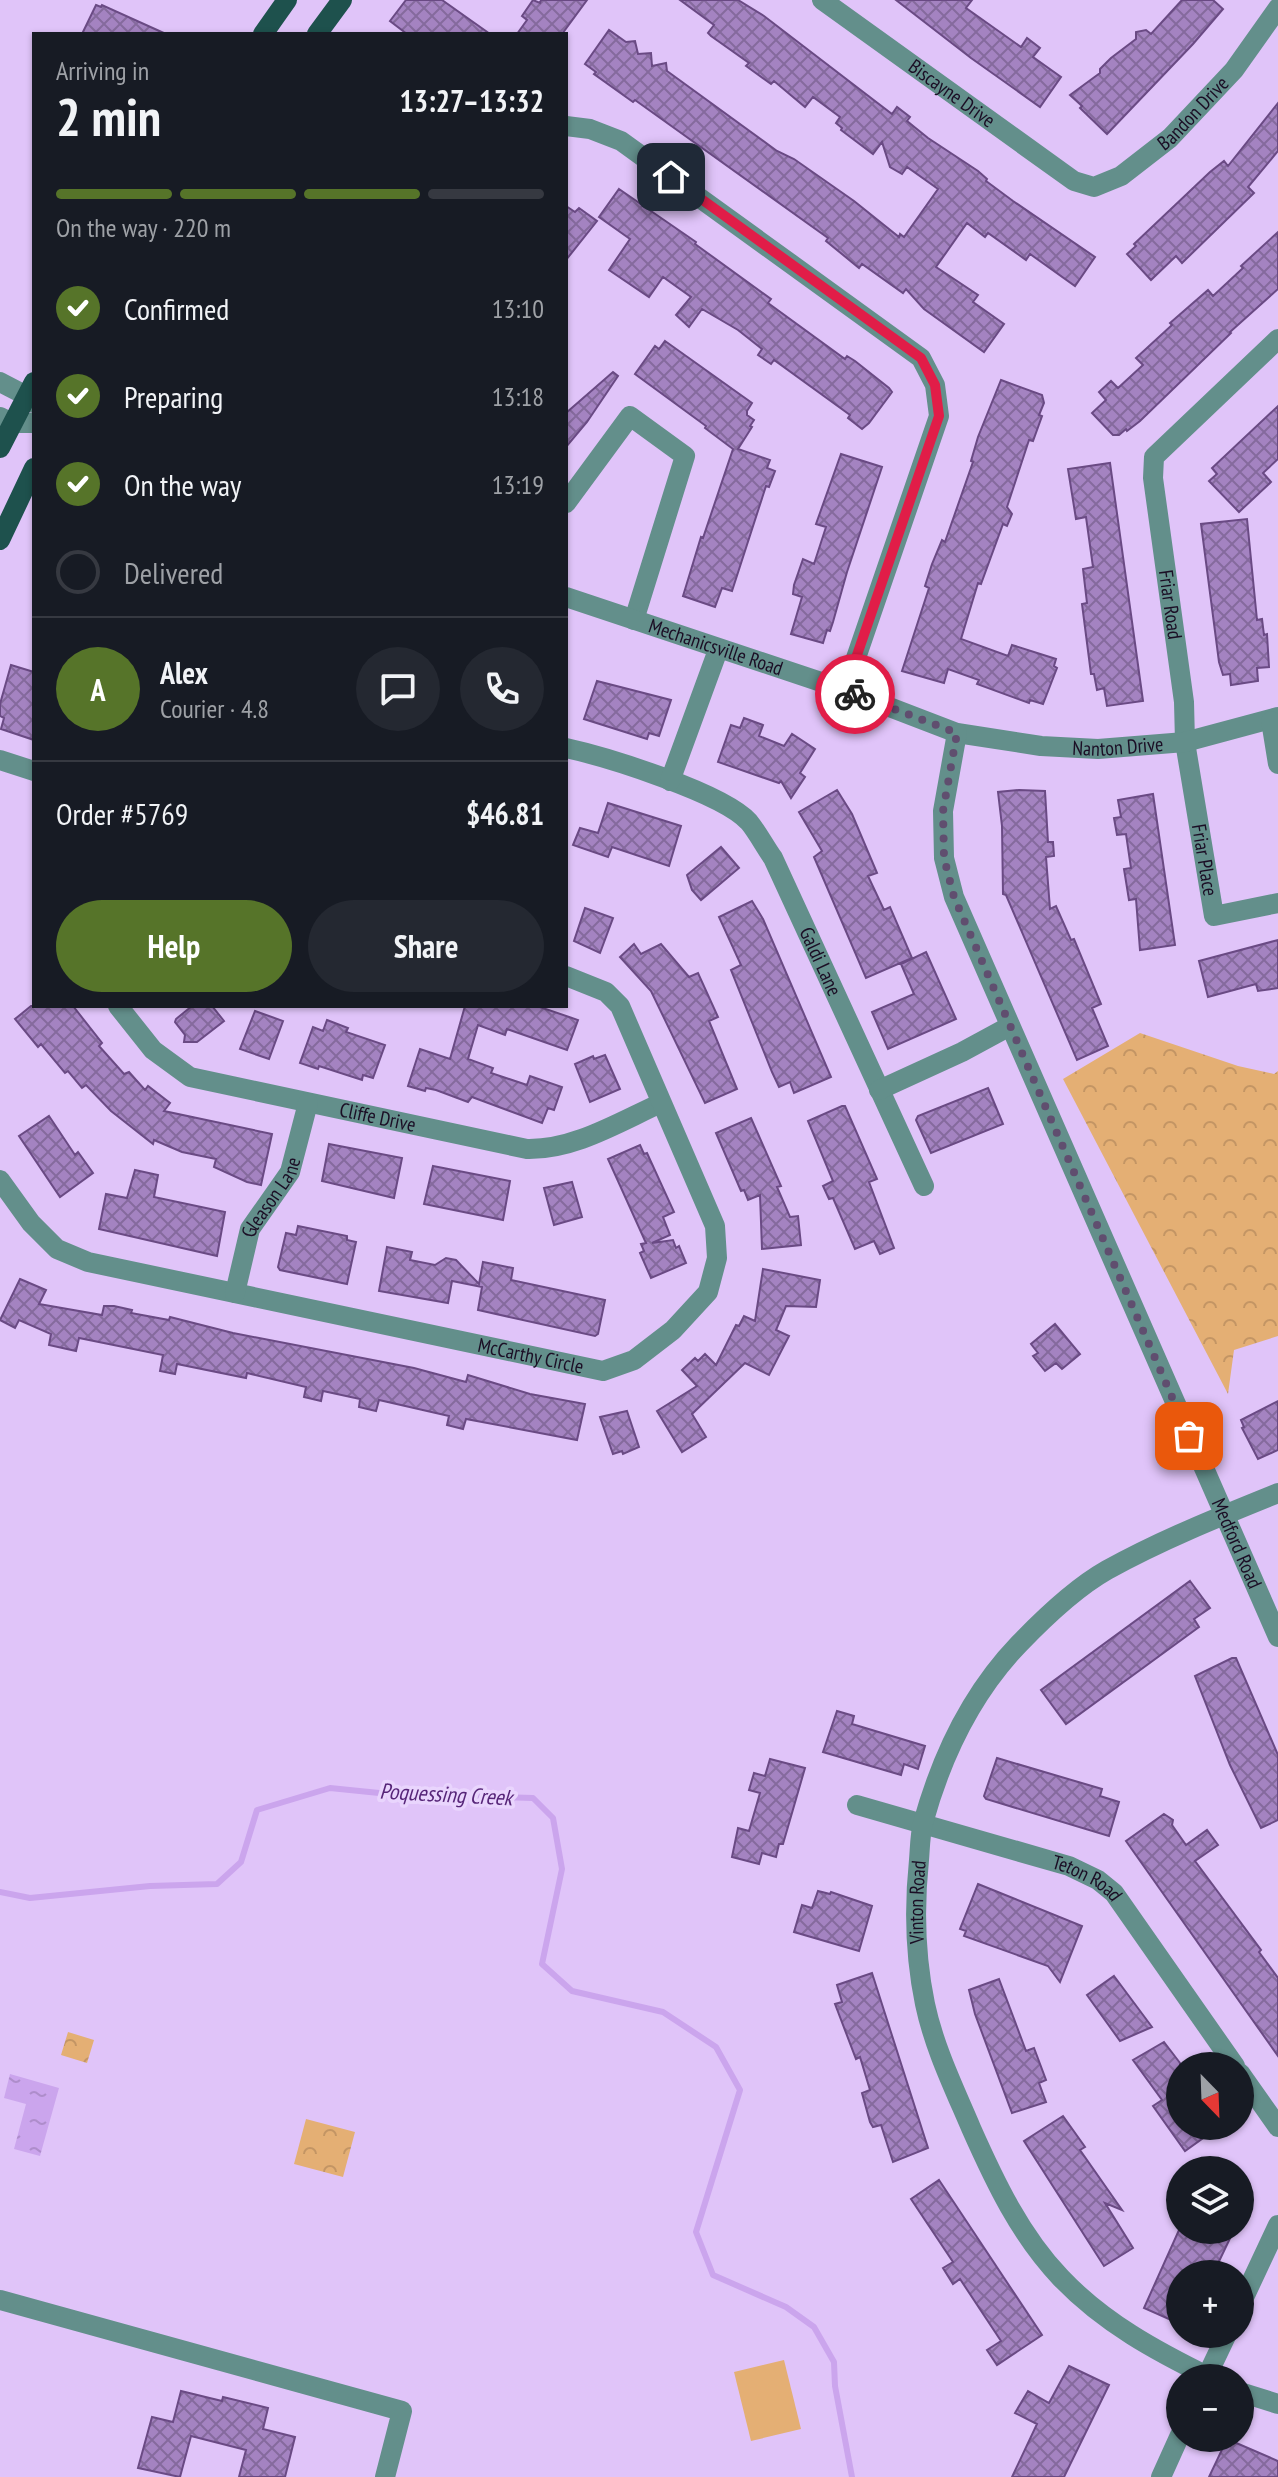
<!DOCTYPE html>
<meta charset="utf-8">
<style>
:root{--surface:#171b24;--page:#242831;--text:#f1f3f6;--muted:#9ea1a6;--line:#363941;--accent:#567429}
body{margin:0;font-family:"PT Sans Narrow",sans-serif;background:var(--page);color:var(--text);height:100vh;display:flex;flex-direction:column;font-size:30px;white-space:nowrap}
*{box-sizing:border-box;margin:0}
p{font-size:26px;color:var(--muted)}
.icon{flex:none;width:44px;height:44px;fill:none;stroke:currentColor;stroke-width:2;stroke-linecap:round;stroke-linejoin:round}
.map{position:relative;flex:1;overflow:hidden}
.side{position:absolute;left:32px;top:32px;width:536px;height:976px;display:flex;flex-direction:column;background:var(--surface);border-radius:0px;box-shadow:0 2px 6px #0004}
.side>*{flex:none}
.needle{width:52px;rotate:157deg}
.buttons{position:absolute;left:1166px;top:2052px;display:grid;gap:16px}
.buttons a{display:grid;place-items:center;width:88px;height:88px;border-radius:50%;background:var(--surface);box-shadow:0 2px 6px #0004;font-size:40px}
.pin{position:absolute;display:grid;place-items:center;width:68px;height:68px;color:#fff;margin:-34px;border-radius:16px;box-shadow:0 4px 12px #0006}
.courier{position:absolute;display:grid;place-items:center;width:80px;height:80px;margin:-40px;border:6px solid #e11d48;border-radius:50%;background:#fff;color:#222;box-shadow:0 2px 10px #0007}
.summary em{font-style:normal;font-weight:800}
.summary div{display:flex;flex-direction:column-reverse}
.summary{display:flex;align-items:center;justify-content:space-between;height:136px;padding:0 24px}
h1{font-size:52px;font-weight:800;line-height:60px}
.bar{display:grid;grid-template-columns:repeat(4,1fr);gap:12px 8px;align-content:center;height:96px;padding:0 24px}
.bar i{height:10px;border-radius:6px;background:var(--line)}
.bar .active{background:var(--accent)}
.bar p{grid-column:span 4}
.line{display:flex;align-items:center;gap:20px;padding:0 24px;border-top:2px solid var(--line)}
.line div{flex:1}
.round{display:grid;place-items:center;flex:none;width:84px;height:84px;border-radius:42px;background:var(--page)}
ol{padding:0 24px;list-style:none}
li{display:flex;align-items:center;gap:24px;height:88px}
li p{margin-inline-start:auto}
li .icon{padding:8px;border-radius:50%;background:var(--accent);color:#fff;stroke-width:4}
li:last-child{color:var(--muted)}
li i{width:44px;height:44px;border:4px solid var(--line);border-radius:50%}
.cta{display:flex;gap:16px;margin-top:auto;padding:16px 24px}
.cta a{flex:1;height:92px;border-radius:48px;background:var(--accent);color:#fff;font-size:32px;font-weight:800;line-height:92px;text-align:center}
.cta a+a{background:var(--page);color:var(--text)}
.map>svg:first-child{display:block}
.forest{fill:url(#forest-crowns)}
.garden{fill:#e4af74}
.water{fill:url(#water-ripples)}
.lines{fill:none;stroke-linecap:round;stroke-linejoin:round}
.stream{stroke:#cba5ed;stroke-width:6}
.building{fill:url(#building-cross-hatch);stroke:#6a4a84;stroke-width:2}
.minor{stroke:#638f8b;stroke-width:20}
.primary{stroke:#1e514d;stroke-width:20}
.done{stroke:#604e6f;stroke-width:8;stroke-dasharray:0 14.4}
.route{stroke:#e11d48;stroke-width:10}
.labels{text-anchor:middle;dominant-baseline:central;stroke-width:7;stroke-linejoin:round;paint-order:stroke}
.street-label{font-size:20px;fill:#1b0e25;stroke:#e9d5fd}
.water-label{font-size:22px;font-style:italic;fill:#572679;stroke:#e9d5fd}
</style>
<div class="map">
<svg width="1278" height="2477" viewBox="0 0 1278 2477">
<defs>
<pattern id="forest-crowns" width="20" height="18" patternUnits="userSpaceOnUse" patternTransform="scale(2)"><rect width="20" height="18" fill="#e4af74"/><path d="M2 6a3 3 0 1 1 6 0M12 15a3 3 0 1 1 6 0" fill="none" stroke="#c39564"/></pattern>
<pattern id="water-ripples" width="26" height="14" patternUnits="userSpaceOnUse" patternTransform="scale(2)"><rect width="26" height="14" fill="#cba5ed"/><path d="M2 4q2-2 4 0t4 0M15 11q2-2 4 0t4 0" fill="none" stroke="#ae8dcb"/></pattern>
<pattern id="building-cross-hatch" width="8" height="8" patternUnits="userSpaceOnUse" patternTransform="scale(2)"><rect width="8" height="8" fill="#a483c1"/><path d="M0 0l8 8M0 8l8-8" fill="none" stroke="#856a9d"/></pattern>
</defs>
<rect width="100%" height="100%" fill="#e0c4f9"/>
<path class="forest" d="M1140,1033L1238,1066L1274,1074L1278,1071V1336L1234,1350L1228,1394L1063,1079Z
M68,2032L94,2040L87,2063L61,2055Z
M306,2119L355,2132L343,2177L294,2164Z"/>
<path class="garden" d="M784,2360L801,2429L751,2441L734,2372Z"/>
<path class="water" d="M10,2074L59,2088L40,2156L14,2149L26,2104L4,2098Z"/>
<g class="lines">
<path class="stream" d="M0,1892L30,1898L150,1886L217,1884L241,1862L257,1810L330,1788L389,1794L533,1798L553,1818L562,1869L542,1964L572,1991L663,2012L716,2047L740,2090L696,2232L713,2275L786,2307L814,2327L834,2362L835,2386L852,2477"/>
</g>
<path class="building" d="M406,0H442L490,34H407L390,21Z
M533,0L540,3L541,0H587L562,34H517L527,20L522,16Z
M680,0H738L764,16L892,114L897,107L910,117L907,121L928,138L978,171L987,179L986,181L1013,201L1095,257L1075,286L1030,254L1026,260L988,233L985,237L967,223L936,267L978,295L973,302L1004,324L984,352L924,309L906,289L903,293L862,264L859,268L826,241L828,238L635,100L633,102L594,74L596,72L585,64L609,30L626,42L635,41L638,54L651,53L652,66L666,63L667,71L777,151L794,159L854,201L899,237L900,234L904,237L938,189L907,167L902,174L890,167L882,142L873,154L841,130L842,128L836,123L840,117L813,97L805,107L774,81L771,84L746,66L749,63L711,36L708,33L714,25Z
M896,0H972L966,8L1021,47L1027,38L1040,48L1033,57L1061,77L1040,107L971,58Z
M1182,0H1213L1223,9L1193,44L1107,134L1080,108L1082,106L1070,95L1100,73V69L1111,58L1136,39V32L1146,30L1151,34Z
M96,5L101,7L102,5L166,34H82Z
M1278,103V151L1248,187L1254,193L1182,263L1176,256L1151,280L1127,254L1136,246L1134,244L1210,172L1224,161L1228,166Z
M619,189L696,242L695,244L771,299L768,303L845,359L847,356L855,361L889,388L892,392L869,423L862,429L848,418L850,415L774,360L771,364L758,355L762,349L738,330L702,309L689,327L676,315L691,297L663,277L649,297L609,270L630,239L599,217Z
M566,206L575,212L579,208L597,221L566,260Z
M1278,232V289L1230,332L1231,333L1140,421L1127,431L1126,429L1119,435H1113L1092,413L1106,400L1099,392L1111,381L1118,388L1143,365L1136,358L1172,325L1170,323L1208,290L1213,296L1243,268L1241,266Z
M665,341L752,403L747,411V415L754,420L750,426L752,427L738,449L770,460L767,468L775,471L769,487L766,486L732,591L722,588L715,607L683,596L701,537L703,538L733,449L705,428L706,426L635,374L655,346L659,349Z
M613,372L618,376L587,422L566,447V413Z
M1001,380L1042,395L1044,403L1039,415L1042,416L1033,441L1029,440L1007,507L1012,514L1007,526L1003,524L981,584L978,583L961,639L1008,656L1012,645L1056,659L1054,666L1057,668L1043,704L1030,700L1029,703L977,684L979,680L948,669L944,683L902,671L929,588L925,586L932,564L942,540L945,542L973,462L971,461L978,437Z
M1278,406V459L1263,473L1271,482L1239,512L1209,481L1217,474L1212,468Z
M841,454L882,467L847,572L833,622L830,631L827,630L823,643L791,634L802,597L793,594L794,585L803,559L814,564L826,527L816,524Z
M1110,463L1143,701L1107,706L1104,688L1097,690L1094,674H1091L1082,604L1087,603L1083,569L1093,567L1086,517L1076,519L1068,469Z
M1247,519L1257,620L1262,619L1264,635L1267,634L1269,667L1257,668L1258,681L1231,685L1230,674L1223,675L1219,662L1201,524Z
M11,665L34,672V740L1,729L4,718L0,716V704Z
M597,681L671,700L659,736L649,733L647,739L584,719Z
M744,718L763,725L759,736L784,746L792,734L815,749L800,773L805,777L791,798L781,781L779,783L718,762L731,725L740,728Z
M837,790L852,814L877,873L868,876L884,910L890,907L912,958L866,978L814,857L822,851L799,812Z
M1019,790L1045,791L1048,842H1053L1054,856L1046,857L1050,909L1056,906L1071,940L1074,939L1101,1004L1092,1008L1108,1046L1077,1060L1006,895L1003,894L1002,826L998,792Z
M1153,794L1175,945L1140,950L1136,899L1129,900L1124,869L1131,868L1126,834L1117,835L1114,818L1121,817L1118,800Z
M608,803L681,826L669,866L612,847L608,857L573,845L580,828L598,833Z
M721,847L739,868L701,900L692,890L687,875Z
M752,901L763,919L831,1077L794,1093L790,1082L779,1087L772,1072L731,970L741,965L719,917Z
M585,908L613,918L600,953L574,941Z
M1278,940V988L1258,991L1256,984L1208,997L1199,961Z
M634,944L641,954L661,944L689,977L698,973L718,1017L709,1021L737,1089L705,1103L651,991L620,957Z
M926,952L956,1019L888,1049L872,1012L914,994L901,964Z
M31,1006H73L102,1043L99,1046L124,1074L129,1072L145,1090L148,1086L170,1103L164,1111L272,1134L261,1185L247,1182L214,1167L216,1159L182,1152L154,1140L153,1144L111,1111L86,1085L82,1088L68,1071L65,1073L41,1044L38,1047L15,1019Z
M192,1006H212L224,1021L197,1042H184L185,1035L175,1022L176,1019Z
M465,1006H537L578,1020L567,1050L507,1029L505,1035L478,1025L468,1059L493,1068L491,1073L527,1085L530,1076L562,1087L554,1110L548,1108L542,1123L472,1097L468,1102L436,1090L426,1088L425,1091L408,1086L420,1049L450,1059Z
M255,1011L283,1021L269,1059L240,1049Z
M327,1020L348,1028L346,1032L385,1045L373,1078L363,1075L362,1080L319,1066L318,1069L300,1063L313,1027L323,1031Z
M605,1055L620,1089L590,1102L575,1064L593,1056L594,1059Z
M988,1088L1003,1124L931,1153L916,1120L918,1116Z
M842,1106H845L877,1179L869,1182L894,1248L880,1254L874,1241L855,1249L833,1198L829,1199L823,1186L833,1181L808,1121Z
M49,1116L75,1155L78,1152L93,1173L60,1197L19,1136Z
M751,1118L781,1186L777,1187L790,1217L798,1216L801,1245L762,1249L760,1195L748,1200L744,1190L741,1191L716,1133Z
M329,1144L402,1158L394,1198L322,1181Z
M640,1145L644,1154L647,1153L674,1212L663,1217L670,1235L652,1243L673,1240L676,1248L679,1246L686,1263L651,1278L640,1253L644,1251L641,1244L646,1243L608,1159Z
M433,1166L510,1181L503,1220L424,1204Z
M135,1170L158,1175L154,1197L225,1212L217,1256L99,1229L106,1194L127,1198Z
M572,1182L582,1217L554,1225L544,1188Z
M298,1226L347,1236V1240L356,1242L347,1284L280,1270L278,1267L286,1233L296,1235Z
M387,1247L412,1252L410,1260L435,1265L446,1258L456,1260L479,1284L483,1262L513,1268L511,1280L605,1300L598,1334L595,1336L478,1310L482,1287L452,1281L448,1303L379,1291Z
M763,1269L820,1280L816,1307L786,1306L776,1330L789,1336L769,1375L745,1363L692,1414L706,1437L682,1452L657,1411L697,1386L682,1370L695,1358L698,1361L705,1354L716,1365L736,1325L739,1326L744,1316L755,1321Z
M20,1279L46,1290L39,1304L102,1315L104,1306H114L132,1310L131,1313L169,1320L170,1317L233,1333L414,1368L466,1382L468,1375L530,1394L585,1404L577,1440L466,1419L463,1429L447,1425L449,1416L379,1400L376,1411L359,1407L360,1399L323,1391L321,1401L304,1397L306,1387L247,1373L246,1378L177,1364L175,1374L160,1371L163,1355L79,1338L76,1351L49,1345L51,1334L19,1320L15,1328L0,1320Z
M1055,1324L1080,1354L1062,1369L1056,1363L1045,1371L1033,1356L1038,1353L1031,1344Z
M1278,1401V1450L1258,1459L1242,1428L1244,1427L1241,1420Z
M627,1411L639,1447L623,1454L622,1451L613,1454L600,1417Z
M1190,1581L1210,1608L1194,1619L1199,1627L1066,1724L1041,1690Z
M1232,1658H1236L1278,1755V1820L1261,1828L1230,1765L1195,1676Z
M837,1711L854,1716L852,1724L925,1746L918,1769L904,1764L901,1775L823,1752Z
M997,1758L1102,1789L1100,1796L1119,1802L1109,1836L986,1799L984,1796Z
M770,1759L805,1768L783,1844H779L776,1857L762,1853L759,1864L732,1857L738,1828L749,1831L760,1793L749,1790L754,1773L765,1776Z
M1164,1814L1173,1820L1172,1825L1186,1845L1207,1830L1218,1845L1195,1861L1261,1950L1259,1952L1278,1978V2056L1126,1841Z
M978,1884L1082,1926L1060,1982L1048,1966L964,1936L966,1931L960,1929Z
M818,1891L830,1894L831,1892L872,1906L859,1951L794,1932L802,1905L812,1908Z
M872,1973L928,2148L893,2162L881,2125L873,2127L870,2122L862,2093L870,2090L860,2057L856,2059L835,2004L842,2002L837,1985Z
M1114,1976L1152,2027L1120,2041L1087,1995Z
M999,1979L1026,2051L1034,2048L1046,2080L1039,2083L1046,2102L1012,2113L975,2014L969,1990Z
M1164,2042L1180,2063V2126H1220L1185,2151L1153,2106L1162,2100L1133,2060Z
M1063,2116L1085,2147L1080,2150L1122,2210L1105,2203L1133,2248L1104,2266L1024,2141Z
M939,2180L1042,2335L997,2365L987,2350L1001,2341L960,2279L953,2284L943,2268L953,2262L911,2199Z
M1179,2230H1234L1213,2274H1180V2324L1144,2308Z
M1069,2366L1109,2385L1064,2477H1012L1037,2424L1015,2413L1028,2391L1049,2403Z
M181,2391L222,2401L223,2397L268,2408L263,2429L295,2437L285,2477H239L246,2450L191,2436L180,2477L138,2468L152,2417L173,2422Z
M1227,2439L1278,2461V2477H1209Z"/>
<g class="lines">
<g class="minor">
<path id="s1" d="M822,0L1074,181L1094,187L1121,176L1170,138L1234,70L1278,8"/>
<path d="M566,126L590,129L621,141L921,358L935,385L939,416L845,690"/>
<path id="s2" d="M1278,339L1154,457L1153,478L1184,702L1185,742L1214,916L1278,903"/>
<path d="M0,382L25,395L34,403"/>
<path d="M0,417L12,423H34"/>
<path d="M566,503L630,416L685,456L634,620"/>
<path id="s3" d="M566,597L845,690L957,733L1041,746L1098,749L1185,742L1278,717"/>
<path d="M1271,721L1278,764"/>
<path id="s4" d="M957,733L943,811L944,858L954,897L1278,1637"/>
<path id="s5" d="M566,748C607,757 723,793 749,822C758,833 765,847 773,858L924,1186"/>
<path d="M0,760L34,771"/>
<path d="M670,781L718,650"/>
<path id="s6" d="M118,1006L153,1050L190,1077L527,1149C574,1150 619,1122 661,1103"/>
<path d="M879,1090L962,1052L1010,1026"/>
<path id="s7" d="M0,1180L31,1223L57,1249L88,1262L603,1371L634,1360L673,1330L708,1292L717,1258L715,1226L620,1006L606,992L566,976"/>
<path id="s8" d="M235,1293L250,1229L290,1172L308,1103"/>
<path id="s9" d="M857,1805L1069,1866L1098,1880L1114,1893L1235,2066"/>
<path d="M1240,2073L1278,2127"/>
<path d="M0,2300L402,2411L385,2477"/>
<path d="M1240,2306L1278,2225"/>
<path d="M1206,2378L1227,2334"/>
<path id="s10" d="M1211,2378C1156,2351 1104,2323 1061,2278C1020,2235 995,2182 971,2128C954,2088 934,2047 925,2004C915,1956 914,1908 919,1860C920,1848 920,1835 923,1823C941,1758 972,1693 1019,1644C1043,1619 1077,1587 1107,1570C1161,1540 1221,1516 1278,1493"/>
<path d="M1240,2392L1278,2404"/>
<path d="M1161,2477L1180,2435"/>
</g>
<path class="primary" d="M263,34L287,0
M317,34L342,0
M0,448L34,382
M0,540L34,468"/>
</g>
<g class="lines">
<path class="done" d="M855,694L957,733L943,811L944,858L954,897L1189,1436"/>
<path class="route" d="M671,177L921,358L935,385L939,416L845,690L855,694"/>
</g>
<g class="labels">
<g class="street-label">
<text stroke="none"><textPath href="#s1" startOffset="160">Biscayne Drive</textPath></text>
<text stroke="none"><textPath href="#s1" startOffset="456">Bandon Drive</textPath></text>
<text stroke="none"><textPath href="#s2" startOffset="320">Friar Road</textPath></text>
<text stroke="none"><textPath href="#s3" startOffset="158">Mechanicsville Road</textPath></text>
<text stroke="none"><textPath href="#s3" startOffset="576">Nanton Drive</textPath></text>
<text stroke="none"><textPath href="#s2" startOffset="578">Friar Place</textPath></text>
<text stroke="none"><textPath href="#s5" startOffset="356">Galdi Lane</textPath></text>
<text stroke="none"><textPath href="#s6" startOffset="294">Cliffe Drive</textPath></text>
<text stroke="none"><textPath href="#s8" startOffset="104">Gleason Lane</textPath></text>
<text stroke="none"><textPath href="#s7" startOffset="576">McCarthy Circle</textPath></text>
<text stroke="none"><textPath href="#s4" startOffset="872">Medford Road</textPath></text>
<text stroke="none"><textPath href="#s9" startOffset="242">Teton Road</textPath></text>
<text stroke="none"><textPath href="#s10" startOffset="592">Vinton Road</textPath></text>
</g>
<g class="water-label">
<text transform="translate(446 1794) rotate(3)">Poquessing Creek</text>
</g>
</g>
</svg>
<div class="buttons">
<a><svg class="needle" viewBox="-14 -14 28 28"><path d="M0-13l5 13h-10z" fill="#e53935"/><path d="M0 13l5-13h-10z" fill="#9ea1a6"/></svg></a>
<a><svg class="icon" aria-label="layers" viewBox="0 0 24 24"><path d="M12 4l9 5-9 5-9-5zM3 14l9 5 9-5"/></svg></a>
<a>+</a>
<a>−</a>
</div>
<div class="pin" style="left:1189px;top:1436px;background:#ea580c"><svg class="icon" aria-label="bag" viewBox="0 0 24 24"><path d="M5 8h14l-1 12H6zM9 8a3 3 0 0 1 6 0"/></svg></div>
<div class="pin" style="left:671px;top:177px;background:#1f2937"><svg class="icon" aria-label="home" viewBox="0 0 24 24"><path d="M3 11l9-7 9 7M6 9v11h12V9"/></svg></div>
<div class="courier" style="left:855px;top:694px"><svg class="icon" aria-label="bike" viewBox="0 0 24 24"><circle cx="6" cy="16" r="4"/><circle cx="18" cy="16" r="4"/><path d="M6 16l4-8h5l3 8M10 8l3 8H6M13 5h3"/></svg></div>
<section class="side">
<div class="summary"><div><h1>2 min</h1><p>Arriving in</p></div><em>13:27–13:32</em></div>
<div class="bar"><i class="active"></i><i class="active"></i><i class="active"></i><i></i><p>On the way · 220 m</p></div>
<ol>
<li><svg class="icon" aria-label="check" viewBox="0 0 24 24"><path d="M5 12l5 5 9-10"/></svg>Confirmed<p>13:10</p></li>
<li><svg class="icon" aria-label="check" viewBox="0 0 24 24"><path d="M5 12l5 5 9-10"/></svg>Preparing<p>13:18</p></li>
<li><svg class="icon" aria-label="check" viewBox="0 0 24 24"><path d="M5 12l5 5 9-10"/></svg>On the way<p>13:19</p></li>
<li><i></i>Delivered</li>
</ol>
<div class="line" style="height:144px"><b class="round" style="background:var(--accent);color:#fff">A</b><div><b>Alex</b><p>Courier · 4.8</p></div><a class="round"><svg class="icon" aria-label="chat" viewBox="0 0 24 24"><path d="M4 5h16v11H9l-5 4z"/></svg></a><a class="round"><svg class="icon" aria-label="phone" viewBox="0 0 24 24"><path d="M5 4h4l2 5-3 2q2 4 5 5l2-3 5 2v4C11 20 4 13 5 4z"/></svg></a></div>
<div class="line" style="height:104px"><div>Order #5769</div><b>$46.81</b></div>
<div class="cta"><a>Help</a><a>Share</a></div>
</section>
</div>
